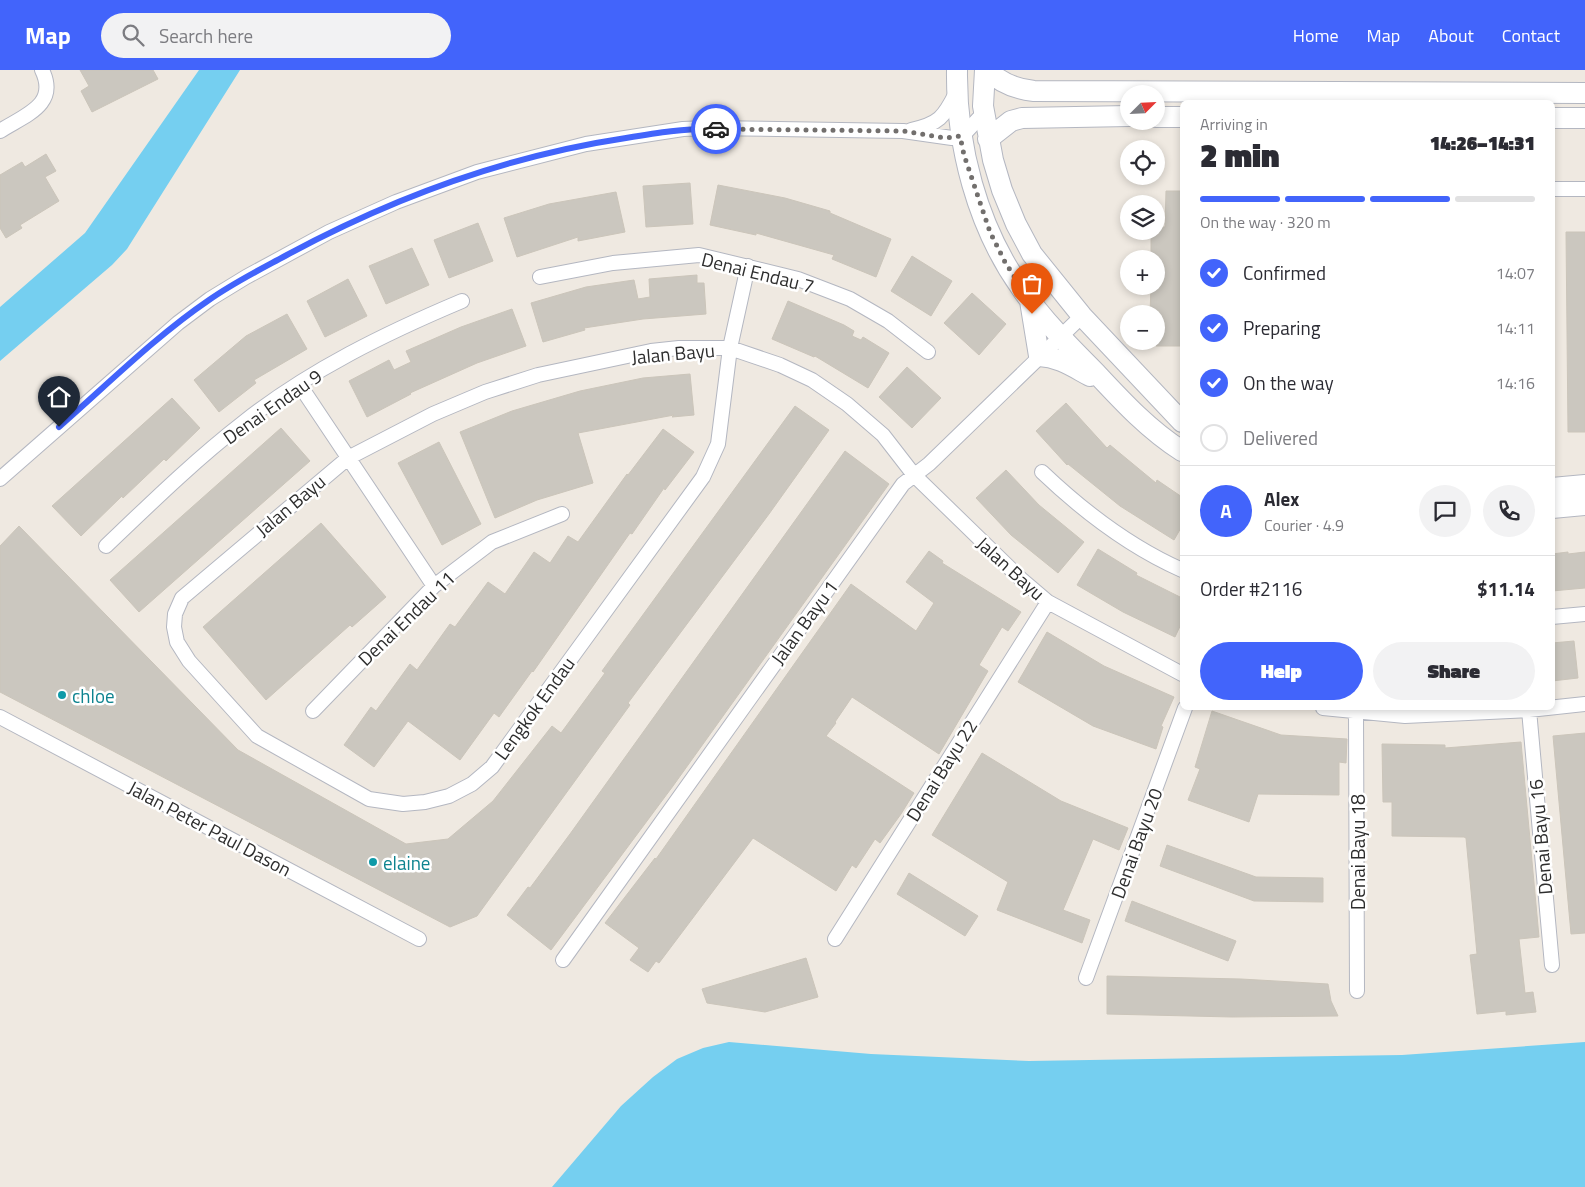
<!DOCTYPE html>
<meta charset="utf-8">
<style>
:root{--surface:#fff;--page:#f2f2f3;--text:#2b2b33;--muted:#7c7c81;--line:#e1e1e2;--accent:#4264fb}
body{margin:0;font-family:"Titillium Web",sans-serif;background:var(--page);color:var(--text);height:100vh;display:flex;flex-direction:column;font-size:19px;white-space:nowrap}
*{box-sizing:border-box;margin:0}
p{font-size:16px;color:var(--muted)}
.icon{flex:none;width:28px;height:28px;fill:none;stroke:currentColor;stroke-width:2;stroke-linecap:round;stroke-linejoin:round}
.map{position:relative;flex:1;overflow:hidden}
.side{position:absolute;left:1180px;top:30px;width:375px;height:610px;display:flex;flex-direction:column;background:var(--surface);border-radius:8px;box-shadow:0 2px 8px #0003}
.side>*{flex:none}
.needle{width:32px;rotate:66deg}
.tools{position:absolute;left:1120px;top:15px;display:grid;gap:10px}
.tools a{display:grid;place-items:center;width:45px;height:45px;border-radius:50%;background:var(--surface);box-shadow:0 2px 8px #0003;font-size:25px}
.pin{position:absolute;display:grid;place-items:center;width:42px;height:42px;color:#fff;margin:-51px -21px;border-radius:50% 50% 50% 0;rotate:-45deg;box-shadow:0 0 5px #0007}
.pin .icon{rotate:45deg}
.courier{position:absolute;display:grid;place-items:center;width:50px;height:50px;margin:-25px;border:4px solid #4264fb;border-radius:50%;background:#fff;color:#222;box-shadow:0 1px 6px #0007}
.overview em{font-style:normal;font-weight:800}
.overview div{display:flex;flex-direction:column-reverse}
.overview{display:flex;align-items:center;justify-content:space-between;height:85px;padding:0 20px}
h1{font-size:32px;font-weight:800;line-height:38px}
.bar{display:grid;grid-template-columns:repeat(4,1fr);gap:8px 5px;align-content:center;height:60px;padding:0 20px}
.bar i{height:6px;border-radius:4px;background:var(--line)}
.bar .on{background:var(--accent)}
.bar p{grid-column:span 4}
.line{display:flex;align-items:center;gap:12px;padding:0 20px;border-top:1px solid var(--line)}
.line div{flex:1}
.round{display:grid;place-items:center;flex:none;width:52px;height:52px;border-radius:26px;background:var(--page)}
ol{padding:0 20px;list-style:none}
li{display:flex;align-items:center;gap:15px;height:55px}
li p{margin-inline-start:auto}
li .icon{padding:5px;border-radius:50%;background:var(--accent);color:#fff;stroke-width:4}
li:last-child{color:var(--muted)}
li i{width:28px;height:28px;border:2px solid var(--line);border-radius:50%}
.button{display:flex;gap:10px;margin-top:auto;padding:10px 20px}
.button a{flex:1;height:58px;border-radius:30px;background:var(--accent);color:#fff;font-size:20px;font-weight:800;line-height:58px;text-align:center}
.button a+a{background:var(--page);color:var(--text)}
header{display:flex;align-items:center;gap:30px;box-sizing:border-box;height:70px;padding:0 25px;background:var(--accent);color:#fff}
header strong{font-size:24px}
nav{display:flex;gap:28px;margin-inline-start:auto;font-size:18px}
.search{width:350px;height:45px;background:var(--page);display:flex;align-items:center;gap:12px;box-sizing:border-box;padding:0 18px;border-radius:28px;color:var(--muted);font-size:19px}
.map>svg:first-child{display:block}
.water{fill:#75cff0}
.building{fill:#cbc7bf;stroke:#cbc5ba}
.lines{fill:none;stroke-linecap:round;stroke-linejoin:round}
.street-casing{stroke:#b4b7c1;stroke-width:16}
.secondary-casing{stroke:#b4b7c1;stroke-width:22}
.street{stroke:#fff;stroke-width:14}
.secondary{stroke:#fff;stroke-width:20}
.done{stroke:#726f6d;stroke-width:5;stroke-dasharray:0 9}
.route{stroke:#4264fb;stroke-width:6}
.culture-dot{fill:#0f9aa8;stroke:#fff;stroke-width:2}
.labels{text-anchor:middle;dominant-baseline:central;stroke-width:5;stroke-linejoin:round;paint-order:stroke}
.street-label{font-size:19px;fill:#2e2e2e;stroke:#fff}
.culture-label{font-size:19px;fill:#0d838f;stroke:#fff;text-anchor:start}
</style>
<header>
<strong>Map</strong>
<div class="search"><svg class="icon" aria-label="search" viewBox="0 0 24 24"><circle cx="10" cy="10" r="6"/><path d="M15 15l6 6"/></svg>Search here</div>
<nav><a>Home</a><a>Map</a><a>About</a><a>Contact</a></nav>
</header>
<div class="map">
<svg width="1585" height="1117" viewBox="0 0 1585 1117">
<rect width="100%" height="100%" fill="#efe9e1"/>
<path class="water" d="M199,0H240L127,179L112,195L0,291V237L85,163Z
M729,972L871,984L1029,991L1402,985L1585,972V1117H552L621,1036L653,1007L677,989L703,978Z"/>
<path class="building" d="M80,0H153L158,9L92,42L81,21L89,16Z
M46,84L56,101L45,107L59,131L20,155L22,158L6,168L0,158V105L22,92L25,97Z
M690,113L693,154L646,157L643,116Z
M718,115L785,128L830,141V143L891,169L876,207L832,189L834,185L756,163V165L710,155Z
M1166,121H1182V276H1156V244H1150L1151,216H1156V189H1151V161H1156V157H1165Z
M616,122L625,162L578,171V167L517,187L504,148L549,134Z
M478,153L493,191L449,208L434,170Z
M1566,162H1585V362H1568Z
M412,178L429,215L386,234L369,196Z
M912,186L952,211L931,246L891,221Z
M697,205V213H704L706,244L643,249L584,258L585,260L543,272L531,233L586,217L634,210L638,229L650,227L649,209Z
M348,209L367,246L325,267L307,231Z
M972,223L1006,254L979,285L944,253Z
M788,231L844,255L854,261L852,266L861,270L863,267L889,283L868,318L815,286L814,287L772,269Z
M512,239L526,276L477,293L410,323L411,324L367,347L349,311L389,290L394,300L411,292L406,281L461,257Z
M287,244L307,279L254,310L256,313L219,342L194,310L246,266Z
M907,297L941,328L912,358L879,327Z
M690,304L694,345L672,347L674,345L578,363L593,413L537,430L495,448L460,362L512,341L580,321L643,308Z
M172,328L200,358L166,391L164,389L123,428L122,426L81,466L52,436Z
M1066,333L1107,378L1110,375L1156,413L1157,410L1182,427V456L1174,470L1120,436L1068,394L1067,395L1036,361Z
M795,336L829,360L769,444L628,633L630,635L477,846L450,857L0,622V476L19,456L238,680L406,774L448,769L493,731L552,656L561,663L605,603L602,601Z
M281,358L310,391L139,542L110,510Z
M663,359L694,382L665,420L664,418L632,464L630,463L533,602L532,601L499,647L494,643L460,690L408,651L374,697L344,675L371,637L376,641L410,594L417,600L450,554L455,557L488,512L505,524L534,482L550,493L568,466L578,472L627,404L628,405Z
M439,372L481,454L442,475L398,393Z
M845,381L889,414L673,716L551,880L507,845L528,817L530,818L570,764Z
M1006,400L1039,435L1084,472L1058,503L1011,465L976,428Z
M321,453L386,527L352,557L350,555L266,630L203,557Z
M1098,479L1137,503L1136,505L1182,528V552L1175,567L1123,542L1077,515Z
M929,481L943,491L942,493L1021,542L1008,561L1002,557L979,595L988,601L939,684L852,627L835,652L836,653L826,666L914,723L901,744L880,773L875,769L856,798L852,795L836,821L753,768L659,893L656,891L648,902L630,890L639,878L605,853L655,788L656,789L851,514L916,561L934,533L906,512Z
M1568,482V484L1585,482V518L1552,521V484Z
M1047,562L1104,596L1174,627L1161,656L1163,657L1156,679L1093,656L1018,612Z
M1574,571L1578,608L1552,611V573Z
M1212,641L1281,665L1347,669L1346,693L1339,692V725L1258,724L1249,752L1188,730L1200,699L1195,697Z
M1585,663V863L1571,864L1553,666Z
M1521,672L1539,867L1519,869L1525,923L1533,922L1536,942L1506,945V941L1477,944L1470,885L1477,884L1466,768L1464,767L1392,766V732H1383L1382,674L1445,675V678Z
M982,683L1061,731L1128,758L1119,780L1093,769L1063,840L1090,850L1082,873L997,840L1008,812L932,765Z
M1167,775L1256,807L1323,808V832L1254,831L1160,796Z
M909,803L978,846L965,866L897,824Z
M1132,831L1236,871L1228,891L1125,851Z
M806,888L818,927L765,942L707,933L702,919Z
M1107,906L1241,909L1328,914L1331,931L1338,946L1232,947L1107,944Z"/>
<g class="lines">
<g class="street-casing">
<path id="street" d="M911,60C939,54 944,47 956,23
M0,61C25,45 59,35 42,0
M1552,119H1585
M748,196L730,278L718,374L703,407L492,697L472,714L449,726L425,732L403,734L369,729L257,666L189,591L177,572L174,557L175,544L182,528L348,388L433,344L485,322L538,305L651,281L679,278H730L780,295L812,310L847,334L883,365L914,405L1021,509L1048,532L1182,604
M540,207L613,193L699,185L798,209L850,229L888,251L928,282
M299,314L434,516
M1042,402C1083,441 1130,477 1182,500
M0,409L178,253L210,229L246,207L329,162L396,132L477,102L586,74L683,59L707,58L903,61L952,68L966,62L980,47L983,37
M106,476C151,433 195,390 244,352C310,300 386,263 462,231
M1552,547L1585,544
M1323,638L1405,646L1529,640L1585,634
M1529,640L1552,895
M313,641L434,516L492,472L562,444
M1356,642L1357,921
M0,647L419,869
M835,869L1048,532
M563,890L903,414L929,394L1082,246
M1086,908L1185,638"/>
</g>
<g class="secondary-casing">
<path id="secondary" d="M957,0C956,75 977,156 1021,218C1042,249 1069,276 1096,303C1123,332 1149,360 1182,381
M985,0L983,36L993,90L1002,120L1016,154L1032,184L1082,246L1182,352
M988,0C1000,13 1016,19 1034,21L1585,23
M1156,47H1182
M1552,48H1585
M988,69L1011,51L1022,48L1129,46
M1030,231L1039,286C1059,287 1073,297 1090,306
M1552,418L1585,415
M1552,438L1585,435"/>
</g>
<use href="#street" class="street"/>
<use href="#secondary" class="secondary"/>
</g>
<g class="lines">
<path class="done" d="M716,59L903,61L945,68L960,66L964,85L990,162L1005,192L1029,230L1032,244"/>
<path class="route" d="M59,357C108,314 156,266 209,230C233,213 259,200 285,186C392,128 506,86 626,68C656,63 686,58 716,59"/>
</g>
<g class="culture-dot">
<circle cx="62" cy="625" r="5"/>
<circle cx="373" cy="792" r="5"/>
</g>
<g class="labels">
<g class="street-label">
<text transform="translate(758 202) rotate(14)">Denai Endau 7</text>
<text transform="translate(673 283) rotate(-5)">Jalan Bayu</text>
<text transform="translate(272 336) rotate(-35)">Denai Endau 9</text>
<text transform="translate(290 435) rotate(-40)">Jalan Bayu</text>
<text transform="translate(1011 498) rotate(42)">Jalan Bayu</text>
<text transform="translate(406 548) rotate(-44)">Denai Endau 11</text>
<text transform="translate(804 552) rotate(-54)">Jalan Bayu 1</text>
<text transform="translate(534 638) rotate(-54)">Lengkok Endau</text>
<text transform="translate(941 700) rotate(-58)">Denai Bayu 22</text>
<text transform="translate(210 758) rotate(28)">Jalan Peter Paul Dason</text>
<text transform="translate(1540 767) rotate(-95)">Denai Bayu 16</text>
<text transform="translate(1136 773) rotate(-70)">Denai Bayu 20</text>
<text transform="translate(1357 782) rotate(-90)">Denai Bayu 18</text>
</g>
<g class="culture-label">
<text x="72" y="625">chloe</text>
<text x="383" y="792">elaine</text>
</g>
</g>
</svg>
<div class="tools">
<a><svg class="needle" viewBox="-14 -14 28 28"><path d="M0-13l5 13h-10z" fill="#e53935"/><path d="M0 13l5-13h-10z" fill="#7c7c81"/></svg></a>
<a><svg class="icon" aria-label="locate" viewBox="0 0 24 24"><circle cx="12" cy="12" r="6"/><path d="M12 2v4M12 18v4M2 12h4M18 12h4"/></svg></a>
<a><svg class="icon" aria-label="layers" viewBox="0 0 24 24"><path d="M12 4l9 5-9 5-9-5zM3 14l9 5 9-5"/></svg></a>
<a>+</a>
<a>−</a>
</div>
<div class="pin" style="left:1032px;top:244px;background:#ea580c"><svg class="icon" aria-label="bag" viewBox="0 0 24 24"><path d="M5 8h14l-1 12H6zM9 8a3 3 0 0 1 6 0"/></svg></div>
<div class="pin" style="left:59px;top:357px;background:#1f2937"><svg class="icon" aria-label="home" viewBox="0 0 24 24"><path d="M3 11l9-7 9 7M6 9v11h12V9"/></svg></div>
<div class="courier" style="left:716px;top:59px"><svg class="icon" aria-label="car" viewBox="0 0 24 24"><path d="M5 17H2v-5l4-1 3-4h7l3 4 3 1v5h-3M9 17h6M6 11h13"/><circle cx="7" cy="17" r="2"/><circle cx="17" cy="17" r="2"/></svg></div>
<section class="side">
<div class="overview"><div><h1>2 min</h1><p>Arriving in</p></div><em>14:26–14:31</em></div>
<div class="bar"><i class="on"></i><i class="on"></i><i class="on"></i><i></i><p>On the way · 320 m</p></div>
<ol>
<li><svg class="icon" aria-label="check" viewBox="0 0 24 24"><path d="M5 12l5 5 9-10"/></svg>Confirmed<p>14:07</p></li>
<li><svg class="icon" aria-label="check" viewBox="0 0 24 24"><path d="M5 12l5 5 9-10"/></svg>Preparing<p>14:11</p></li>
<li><svg class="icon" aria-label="check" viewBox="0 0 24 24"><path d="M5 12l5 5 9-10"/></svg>On the way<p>14:16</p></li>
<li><i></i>Delivered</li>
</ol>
<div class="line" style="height:90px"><b class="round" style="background:var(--accent);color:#fff">A</b><div><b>Alex</b><p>Courier · 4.9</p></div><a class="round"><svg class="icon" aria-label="chat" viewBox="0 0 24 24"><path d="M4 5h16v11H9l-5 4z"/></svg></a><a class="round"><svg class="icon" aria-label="phone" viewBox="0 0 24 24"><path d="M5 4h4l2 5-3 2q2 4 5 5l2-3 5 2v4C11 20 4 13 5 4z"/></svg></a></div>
<div class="line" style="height:65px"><div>Order #2116</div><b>$11.14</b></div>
<div class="button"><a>Help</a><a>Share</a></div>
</section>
</div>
